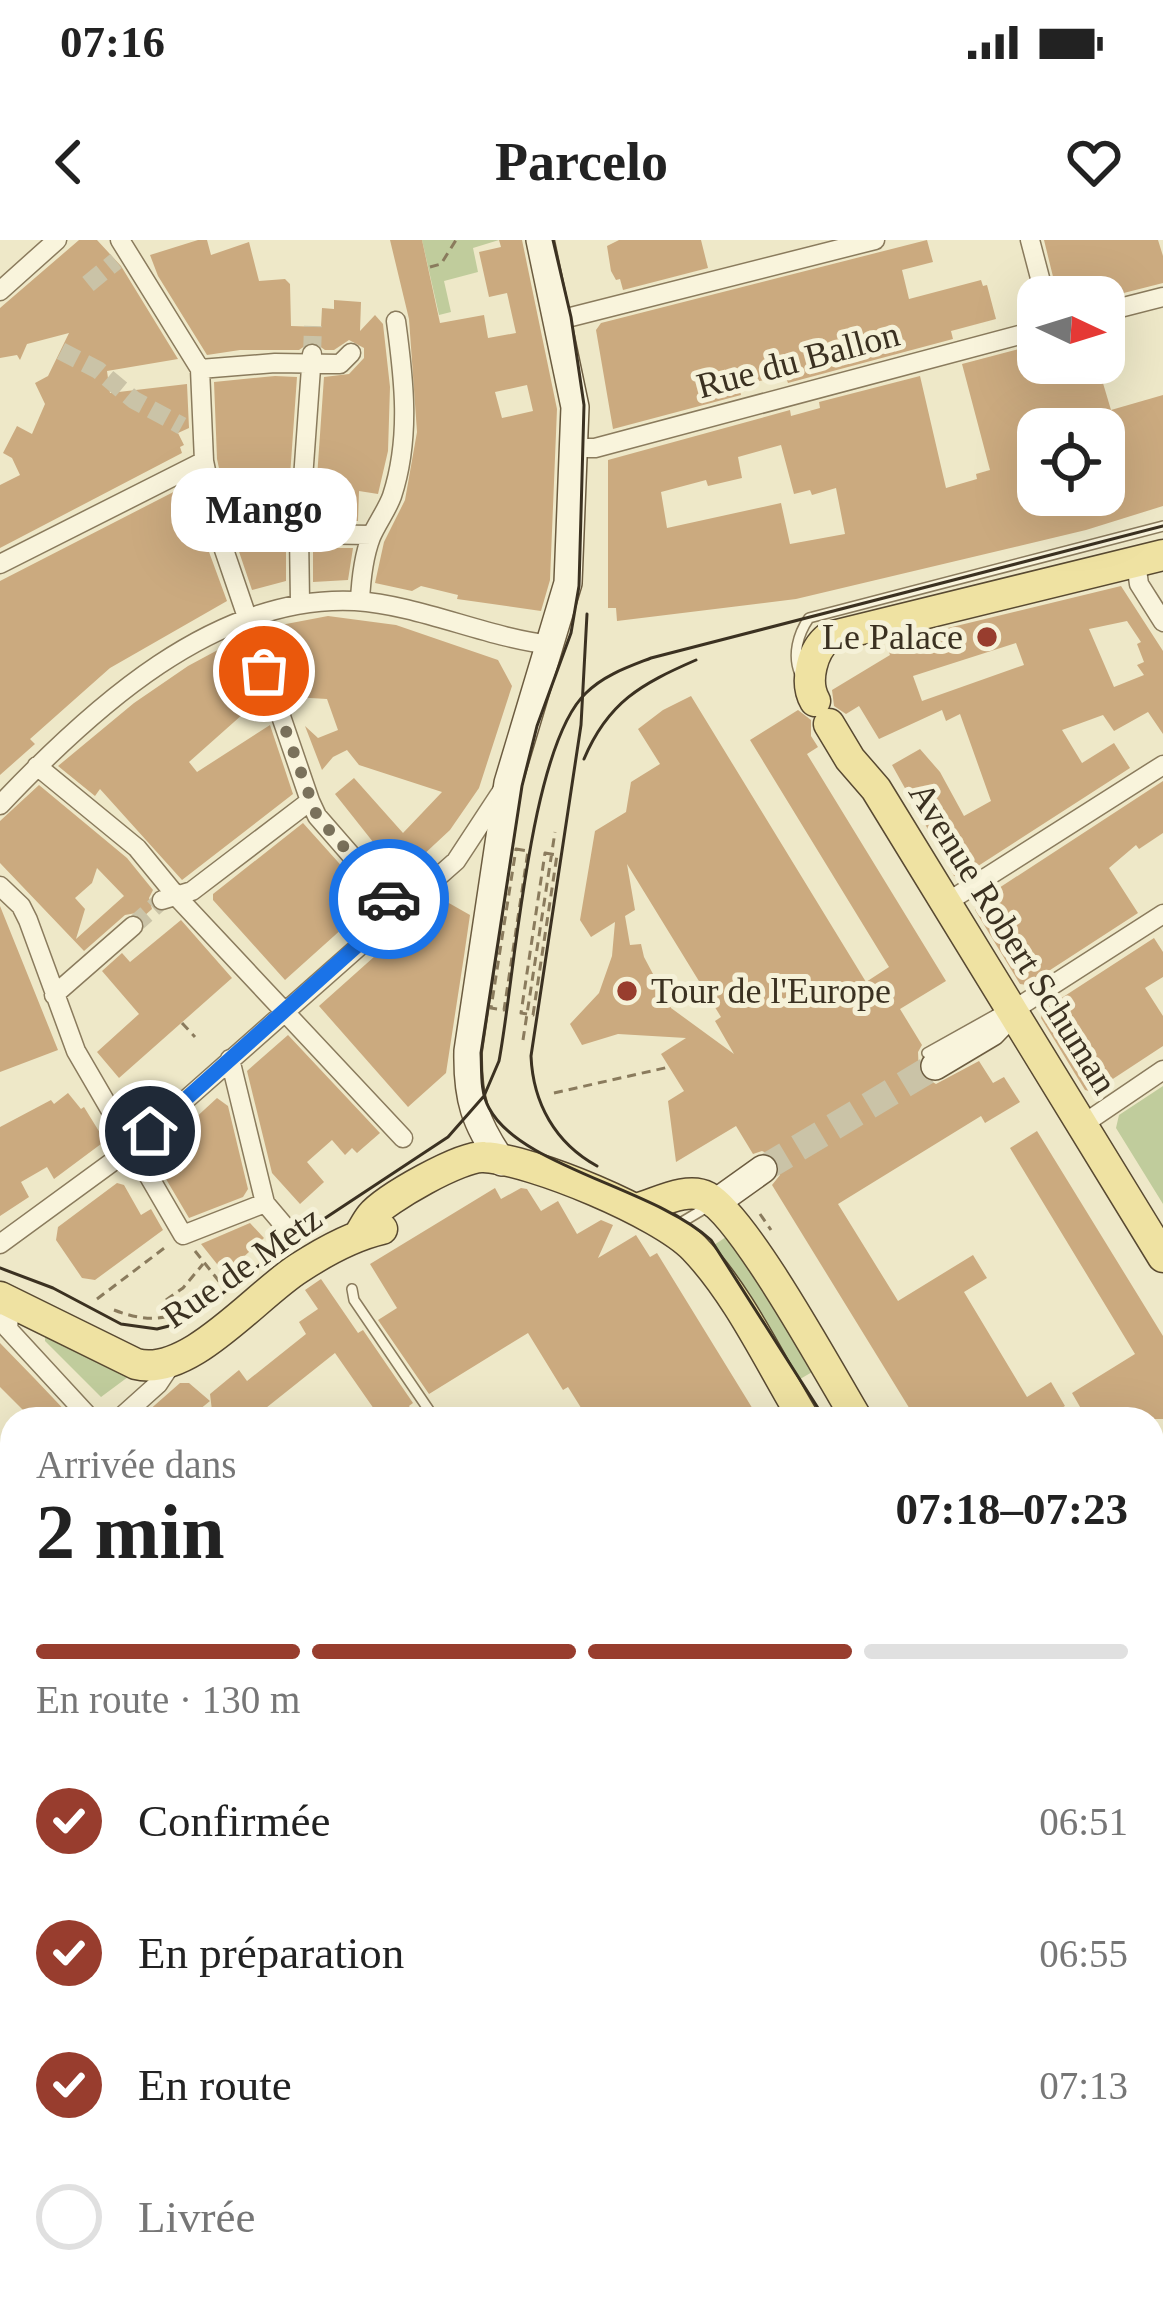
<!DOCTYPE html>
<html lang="fr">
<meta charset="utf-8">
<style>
:root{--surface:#fff;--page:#f6f6f6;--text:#222;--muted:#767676;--line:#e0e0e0;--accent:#983d2e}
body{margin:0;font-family:"Times New Roman",serif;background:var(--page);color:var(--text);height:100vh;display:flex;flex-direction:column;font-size:45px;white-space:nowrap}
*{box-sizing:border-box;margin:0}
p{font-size:39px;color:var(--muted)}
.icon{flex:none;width:66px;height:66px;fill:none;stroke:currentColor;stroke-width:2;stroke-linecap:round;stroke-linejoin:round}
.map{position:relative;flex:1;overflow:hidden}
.side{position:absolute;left:0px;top:1167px;width:1164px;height:903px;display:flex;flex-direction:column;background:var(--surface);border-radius:36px 36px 0 0;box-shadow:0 12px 48px #0002}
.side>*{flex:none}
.needle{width:78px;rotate:94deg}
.fabs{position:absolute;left:1017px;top:36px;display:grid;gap:24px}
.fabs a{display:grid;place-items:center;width:108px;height:108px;border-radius:24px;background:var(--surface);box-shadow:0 12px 48px #0002;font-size:60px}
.pin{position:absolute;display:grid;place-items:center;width:102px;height:102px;color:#fff;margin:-51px;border:6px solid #fff;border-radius:50%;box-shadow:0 3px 12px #0007}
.courier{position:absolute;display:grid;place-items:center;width:120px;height:120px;margin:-60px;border:9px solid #1a73e8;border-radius:50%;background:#fff;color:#222;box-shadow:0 3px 15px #0007}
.bubble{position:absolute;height:84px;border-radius:36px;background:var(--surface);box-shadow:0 12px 48px #0002;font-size:39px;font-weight:800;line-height:84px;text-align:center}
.overview em{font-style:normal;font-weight:800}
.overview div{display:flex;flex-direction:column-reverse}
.overview{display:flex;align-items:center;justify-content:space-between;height:204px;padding:0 36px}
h1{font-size:78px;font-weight:800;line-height:90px}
.bar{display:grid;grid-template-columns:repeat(4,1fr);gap:18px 12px;align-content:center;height:144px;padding:0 36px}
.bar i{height:15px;border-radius:9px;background:var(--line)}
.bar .active{background:var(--accent)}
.bar p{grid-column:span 4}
ol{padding:0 36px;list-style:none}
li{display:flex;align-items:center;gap:36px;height:132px}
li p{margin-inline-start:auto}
li .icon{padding:12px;border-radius:50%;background:var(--accent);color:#fff;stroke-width:4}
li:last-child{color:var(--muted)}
li i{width:66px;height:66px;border:6px solid var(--line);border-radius:50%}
.status{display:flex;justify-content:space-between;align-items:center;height:84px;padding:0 60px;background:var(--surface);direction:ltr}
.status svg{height:33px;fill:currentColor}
header{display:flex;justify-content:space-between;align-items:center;height:156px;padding:0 36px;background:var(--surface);font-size:54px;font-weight:800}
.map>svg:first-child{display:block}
.green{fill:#c0cc9c}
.building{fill:#cbaa7f;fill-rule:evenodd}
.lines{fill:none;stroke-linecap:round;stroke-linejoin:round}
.street-tunnel{stroke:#cac3a7;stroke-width:18;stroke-dasharray:18 9;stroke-linecap:butt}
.secondary-tunnel{stroke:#cac3a7;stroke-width:27;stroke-dasharray:27 14;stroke-linecap:butt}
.lane-casing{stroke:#8a7b5d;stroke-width:12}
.street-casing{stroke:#8a7b5d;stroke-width:21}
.secondary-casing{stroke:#6c5c40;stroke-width:30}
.primary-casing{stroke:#584931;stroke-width:33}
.path{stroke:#8a7b5d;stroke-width:3;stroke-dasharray:9 6;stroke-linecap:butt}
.lane{stroke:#f9f4dc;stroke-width:9}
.street{stroke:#f9f4dc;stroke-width:18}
.secondary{stroke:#f9f4dc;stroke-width:27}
.primary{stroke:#efe2a2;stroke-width:30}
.tram{stroke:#3b3121;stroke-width:3}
.done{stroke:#7a715b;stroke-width:12;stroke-dasharray:0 21.6}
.route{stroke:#1a73e8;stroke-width:15}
.poi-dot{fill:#983d2e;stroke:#f5f1d8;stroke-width:4.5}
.labels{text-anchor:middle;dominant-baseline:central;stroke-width:10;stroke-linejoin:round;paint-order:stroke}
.street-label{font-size:36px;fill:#3b3121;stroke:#f5f1d8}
.poi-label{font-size:36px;fill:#3b3121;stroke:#f5f1d8;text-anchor:end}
</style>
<div class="status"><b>07:16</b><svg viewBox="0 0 49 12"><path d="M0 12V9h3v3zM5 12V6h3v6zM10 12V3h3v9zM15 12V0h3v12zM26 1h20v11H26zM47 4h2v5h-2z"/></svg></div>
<header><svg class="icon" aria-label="back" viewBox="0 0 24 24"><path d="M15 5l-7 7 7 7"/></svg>Parcelo<svg class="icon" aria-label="heart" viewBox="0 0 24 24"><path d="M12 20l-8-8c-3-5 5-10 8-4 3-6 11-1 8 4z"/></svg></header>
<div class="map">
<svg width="1163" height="2069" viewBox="0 0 1163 2069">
<rect width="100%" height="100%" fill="#eee8c8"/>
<path class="green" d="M422,0H499L473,8L478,32L444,41L451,72L439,75Z
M1163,846V964L1116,888L1119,875Z
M735,991L819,1128L795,1142L708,1009Z
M45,1094L132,1134L101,1157L45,1101Z
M260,2058H528L534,2069H266Z"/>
<path class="building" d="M79,0H97L121,26L178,119L107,131L110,153L187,144L189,188L178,193L184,205L180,207L182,213L0,308V245L20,235L12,218L3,213L17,186L32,194L45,164L35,143L48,136L69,93L27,104L20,120L17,115L0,118V68Z
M198,0H207L211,15L249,2L259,41L285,39L290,44L291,86L321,87L322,68L334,69V60L361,62L360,91L375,75L383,84L390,147L388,211L378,254L359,251L358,281H314L324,137L349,134L364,118V108L349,100L334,110H325L312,101L299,110H240L207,115L158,36L150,15Z
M390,0H422L440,83L484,75L488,98L516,93L507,53L489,57L479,12L501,7L499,0H522L557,169L550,340L541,371L457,359L458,355L421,346L412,351L375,343L384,302L405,260L417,192L409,79ZM527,145L533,171L502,178L495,152Z
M619,0H701L708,28L623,50L620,39L616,40L611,31L607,6Z
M927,0L933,22L902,30L909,59L981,40L983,46L987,45L996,79L951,91L953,99L788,143L785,135L739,146L741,155L613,189L596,90L601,83Z
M1044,0H1158L1163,16V43L1104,58L1058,57Z
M1038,104V123H1097L1111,170L1163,155V266L1086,290L796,359L617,381L616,368H608V220L790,170L791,176L820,168L819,162L920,136L946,248L977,239L976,234L990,230L962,124ZM1038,189H1104V255H1038ZM781,205L794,254L810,250L812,255L836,248L845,294L790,304L781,263L667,288L661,252L706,240L708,246L742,238L738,217Z
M275,136L297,137L286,293V341L252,350L233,294L217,219L214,142Z
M191,243L194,271L227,361L110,428L30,499L35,504L0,535V341Z
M313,308H353L348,340L313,342Z
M1121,346L1163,411V494L1148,472L1114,491L1103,475L1062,490L1082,523L1114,503L1130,528L961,637L954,636L892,525L920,509L940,532L964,576L991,561L960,474L946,481L942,470L879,499L859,466L846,474L834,466L832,450L890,415L886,403ZM1127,381L1141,402L1137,404L1144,422L1137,425L1144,435L1114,447L1089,389ZM1016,403L1024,425L922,461L913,436Z
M328,376L396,385L498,420L512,446L479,548L450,590L406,631H396L335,554L354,538L403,593L442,552L359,525L347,510L333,517L322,530L305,486L318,498L338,490L327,459L294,457L265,388Z
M240,398L255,443L242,456L252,466L189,522L197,532L270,485L293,554L182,640L100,549L95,556L58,526L134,463L188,426Z
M691,456L866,742L889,727L750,500L798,470L811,480V496L818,507L807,514L946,741L900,769L922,805L918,812L919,834L936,844L979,821L993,843L1004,837L1020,862L985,883L981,876L838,964L898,1061L973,1015L987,1038L964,1052L1027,1157L1051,1142L1065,1166L1044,1179H916L772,945L780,935L777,918L762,911L753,914L736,886L676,922L668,861L684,851L661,814L686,798L618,794L582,805L570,784L599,753L612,716L615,682L591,697L580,680L595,591L626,572L631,542L660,524L638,489L663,470ZM627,624L721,777L715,781L734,814L671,768L644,717L641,704L630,705L625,676L635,670Z
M1163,541V593L1139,609L1136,605L1109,628L1138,673L1027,745L1020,744L975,670L976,663Z
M39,545L127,618L153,650L149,658L152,669L143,677L136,673L125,675L84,711L0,623V581ZM97,628L124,656L76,699L85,669L75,658L92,643Z
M303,583L373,661L285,740L213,660V654Z
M440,658L470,675L464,716L446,833L408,867L319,766Z
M0,666L58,810L0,832Z
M181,680L232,738L119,838L97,812L139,774L102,731L122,713L130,722Z
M1154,698L1163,712V737L1145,748L1163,776V806L1093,852L1085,850L1041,778L1043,770Z
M288,795L380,893L357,913L352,908L345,915L332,900L307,922L324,942L300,964L272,933L247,831Z
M68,853L81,869L84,867L105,901L54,939L47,927L21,942L29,957L0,976V887L51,860L54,864Z
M217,858L228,866L248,949L243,957L189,978L153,917Z
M1037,891L1163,1096V1179H1087L1072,1153L1135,1114L1010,908Z
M117,943L124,945L141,975L151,969L163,990L95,1040L82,1038L56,1000L58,987Z
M495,948L501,959L521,948L527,949L541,971L558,961L577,994L601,980L613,985L598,1018L636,995L650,1017L657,1013L759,1179H588L568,1147L563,1150L528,1093L429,1154L378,1080L397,1068L370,1024Z
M250,983L264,998L225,1034L201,1004Z
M321,1039L358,1093L363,1090L413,1163L409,1166L418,1179H381L335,1113L252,1179H213L210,1154L239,1130L247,1141L306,1094L299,1082L318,1069L305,1050Z
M0,1103L35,1139L73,1179H32L0,1147Z
M180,1143H189L210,1161L188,1179H139Z"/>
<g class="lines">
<path class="street-tunnel" d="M88,44L116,21
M61,111L98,130L134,160L182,186
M312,114L313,86
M133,686L162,660"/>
<path class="secondary-tunnel" d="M763,929L935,826"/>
<g class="lane-casing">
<path id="lane" d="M800,434C792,415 798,394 809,378L1163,286
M927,813L995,775
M677,985L709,966
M352,1049L354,1060L435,1179"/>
</g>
<g class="street-casing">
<path id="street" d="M120,0L200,129L204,221L220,298L310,561L317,576L398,669
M1030,0L1045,57
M0,51L57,0
M1104,72L1163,57
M559,80L875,0
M200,129L275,123L340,124L351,113
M575,208H595L1038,90
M299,294L372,295
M1136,323L1139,344L1163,382
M0,324L204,221
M360,361C361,339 363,318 371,297C377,283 387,270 392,256C411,198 404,139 396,81
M300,362L299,294L312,114
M37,526L137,608L178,658L403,898
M0,565C90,470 215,354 355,361C420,365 487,398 552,405
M0,646L21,666L28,680L76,811L183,995L265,963
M162,660L192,651L310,561
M946,663L1163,525
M54,755L133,686
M1012,771L1163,674
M230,819L265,963L287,989
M1082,885L1163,830
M0,1004L130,909L456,621L502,551
M10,1062L8,1089L91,1179
M119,1179L158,1144L172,1123
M0,1232L12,1242
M0,1372L12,1345
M1152,1400L1163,1393
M0,1491L12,1506
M0,1784L12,1779
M1152,1932L1163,1924
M1152,2015L1163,2020
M235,2058L241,2069
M769,2058L776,2069
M45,2069L72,2058
M1015,2069L1031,2058"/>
</g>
<g class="secondary-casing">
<path id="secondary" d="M935,826L992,792L1012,771
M502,922C475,883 467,859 468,811L508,543L568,343L575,167L540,0
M714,964L763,929"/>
</g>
<g class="primary-casing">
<path id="primary" d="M815,461C804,442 812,410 829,397L1163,315
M829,484L850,519L876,549L1163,1017
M636,969C656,964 687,946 707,957C745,978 830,1134 857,1179
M361,992C364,987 367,981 371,976C385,959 462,915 484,917C533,920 660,973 694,1008C739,1055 770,1123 804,1179
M0,1057L136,1124C189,1138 256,1055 299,1028C325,1011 352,996 382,989
M1152,1665L1163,1679"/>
</g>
<path class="path" d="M430,27L441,24L456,0
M516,609L528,611L504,770L491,768Z
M545,613L557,615L533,775L521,773Z
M182,783L195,797
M523,800L555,592
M554,853L669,827
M760,974L771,990
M195,1011L222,1045
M97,1059L167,1006
M166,1060L183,1048L203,1024
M114,1070C151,1084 170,1080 204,1060
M392,2058L398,2069"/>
<use href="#lane" class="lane"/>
<use href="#street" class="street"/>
<use href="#secondary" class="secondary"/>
<use href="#primary" class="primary"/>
<path class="tram" d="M553,0L571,77L584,165L579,346L571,393L537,486L522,546L481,813C482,831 480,852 489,868C520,927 654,948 711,1000L825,1179
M587,374L581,485L531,816C533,863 555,903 597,926
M584,519C608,462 641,444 696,420
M0,1028L53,1048L121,1084L157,1089L185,1082L295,998L448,897L484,856L499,821C515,737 529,507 586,453C604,435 628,427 651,418L1163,286
M1152,1629L1163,1643"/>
</g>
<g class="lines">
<path class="done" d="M264,431L317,576L389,659"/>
<path class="route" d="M150,891L398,669L389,659"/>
</g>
<g class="poi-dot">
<circle cx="987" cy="397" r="12"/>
<circle cx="627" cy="751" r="12"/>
</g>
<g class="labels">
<g class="street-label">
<text transform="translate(798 120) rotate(-15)">Rue du Ballon</text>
<text transform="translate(1013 698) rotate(58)">Avenue Robert Schuman</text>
<text transform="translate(242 1027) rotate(-35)">Rue de Metz</text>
</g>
<g class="poi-label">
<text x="963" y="397">Le Palace</text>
<text x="651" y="751" text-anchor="start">Tour de l'Europe</text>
</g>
</g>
</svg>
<div class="fabs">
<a><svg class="needle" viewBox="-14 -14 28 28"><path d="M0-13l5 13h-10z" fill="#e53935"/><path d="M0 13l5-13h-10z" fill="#767676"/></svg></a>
<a><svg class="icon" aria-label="locate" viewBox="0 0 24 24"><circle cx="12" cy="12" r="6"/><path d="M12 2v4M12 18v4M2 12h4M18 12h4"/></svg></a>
</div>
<div class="pin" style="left:264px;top:431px;background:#ea580c"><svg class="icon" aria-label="bag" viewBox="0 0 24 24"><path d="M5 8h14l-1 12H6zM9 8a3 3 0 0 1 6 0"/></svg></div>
<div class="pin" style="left:150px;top:891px;background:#1f2937"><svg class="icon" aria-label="home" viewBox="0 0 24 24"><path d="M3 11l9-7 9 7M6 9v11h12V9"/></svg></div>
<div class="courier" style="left:389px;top:659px"><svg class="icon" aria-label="car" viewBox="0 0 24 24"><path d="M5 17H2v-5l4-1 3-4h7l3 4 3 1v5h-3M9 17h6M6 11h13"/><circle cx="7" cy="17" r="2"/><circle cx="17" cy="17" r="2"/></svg></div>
<div class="bubble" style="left:171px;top:228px;width:186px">Mango</div>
<section class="side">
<div class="overview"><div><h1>2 min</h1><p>Arrivée dans</p></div><em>07:18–07:23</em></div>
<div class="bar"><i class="active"></i><i class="active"></i><i class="active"></i><i></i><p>En route · 130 m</p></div>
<ol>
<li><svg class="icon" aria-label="check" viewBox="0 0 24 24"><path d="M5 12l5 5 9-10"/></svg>Confirmée<p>06:51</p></li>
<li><svg class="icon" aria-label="check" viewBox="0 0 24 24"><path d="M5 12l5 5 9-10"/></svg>En préparation<p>06:55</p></li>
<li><svg class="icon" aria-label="check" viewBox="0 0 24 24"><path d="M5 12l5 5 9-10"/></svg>En route<p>07:13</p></li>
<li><i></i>Livrée</li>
</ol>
</section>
</div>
